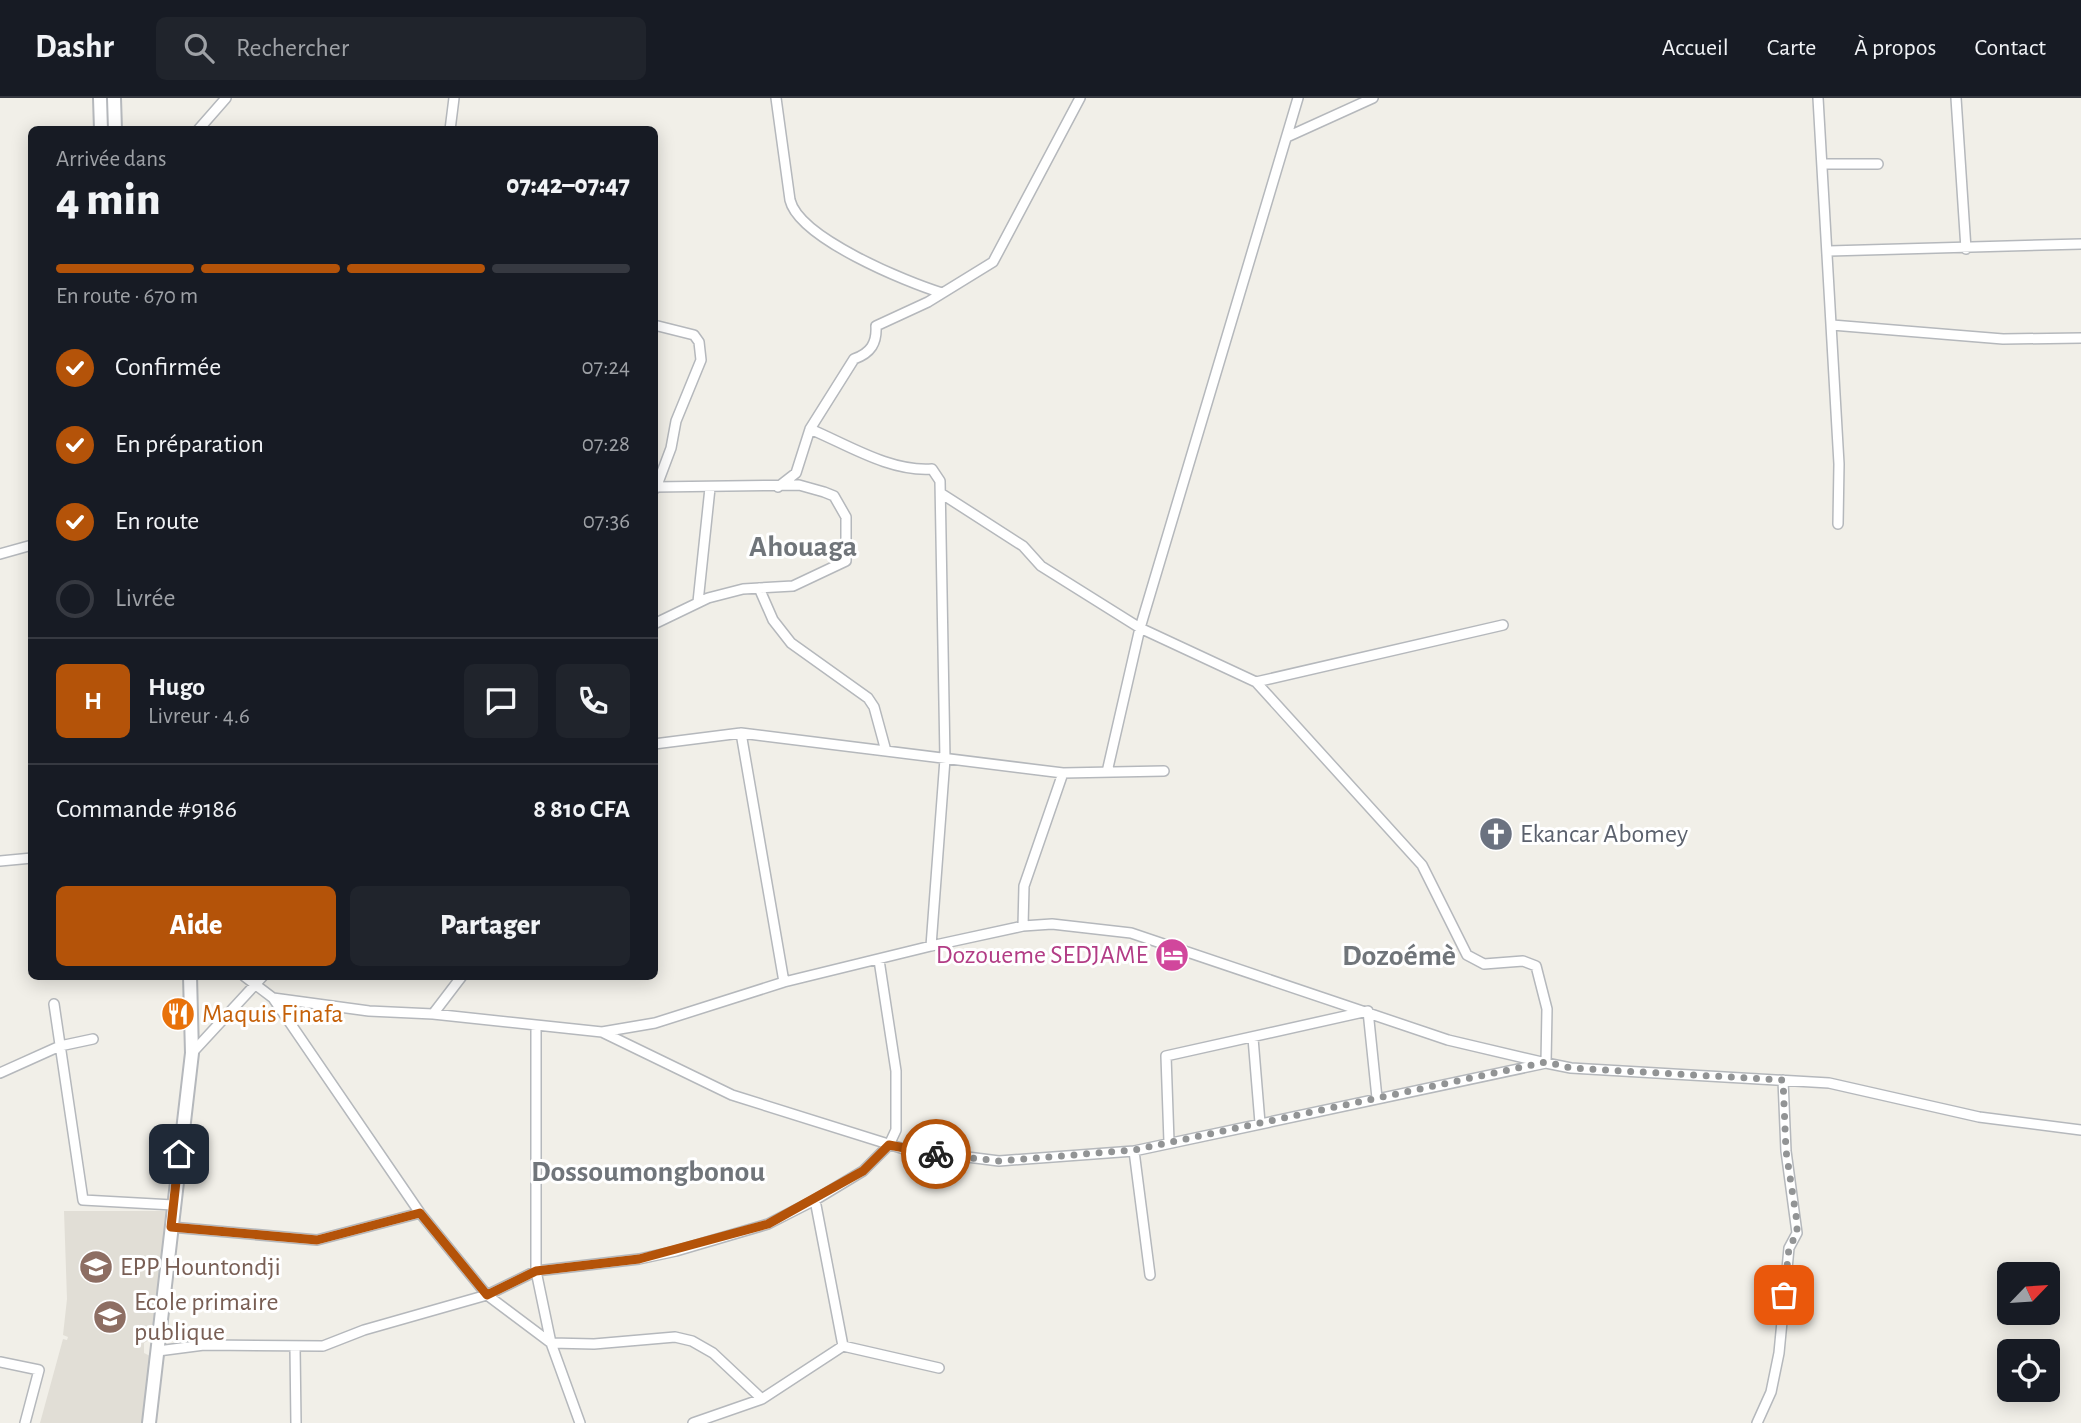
<!DOCTYPE html>
<html lang="fr">
<meta charset="utf-8">
<style>
:root{--surface:#171b24;--page:#20242c;--text:#f1f3f6;--muted:#9ea1a6;--line:#363941;--accent:#b45309}
body{margin:0;font-family:"Alegreya Sans",sans-serif;background:var(--page);color:var(--text);height:100vh;display:flex;flex-direction:column;font-size:26px;white-space:nowrap}
*{box-sizing:border-box;margin:0}
p{font-size:23px;color:var(--muted)}
.icon{flex:none;width:38px;height:38px;fill:none;stroke:currentColor;stroke-width:2;stroke-linecap:round;stroke-linejoin:round}
.map{position:relative;flex:1;overflow:hidden}
.details{position:absolute;left:28px;top:28px;width:630px;height:854px;display:flex;flex-direction:column;background:var(--surface);border-radius:10px;box-shadow:0 4px 18px #0003}
.details>*{flex:none}
.needle{width:46px;rotate:65deg}
.fabs{position:absolute;left:1997px;top:1164px;display:grid;gap:14px}
.fabs a{display:grid;place-items:center;width:63px;height:63px;border-radius:10px;background:var(--surface);box-shadow:0 4px 18px #0003;font-size:35px}
.pin{position:absolute;display:grid;place-items:center;width:60px;height:60px;color:#fff;margin:-30px;border-radius:14px;box-shadow:0 4px 10px #0006}
.courier{position:absolute;display:grid;place-items:center;width:70px;height:70px;margin:-35px;border:5px solid #b45309;border-radius:50%;background:#fff;color:#222;box-shadow:0 2px 9px #0007}
.headline em{font-style:normal;font-weight:800}
.headline div{display:flex;flex-direction:column-reverse}
.headline{display:flex;align-items:center;justify-content:space-between;height:119px;padding:0 28px}
h1{font-size:46px;font-weight:800;line-height:52px}
.bar{display:grid;grid-template-columns:repeat(4,1fr);gap:10px 7px;align-content:center;height:84px;padding:0 28px}
.bar i{height:9px;border-radius:5px;background:var(--line)}
.bar .on{background:var(--accent)}
.bar p{grid-column:span 4}
.line{display:flex;align-items:center;gap:18px;padding:0 28px;border-top:2px solid var(--line)}
.line div{flex:1}
.round{display:grid;place-items:center;flex:none;width:74px;height:74px;border-radius:10px;background:var(--page)}
ol{padding:0 28px;list-style:none}
li{display:flex;align-items:center;gap:21px;height:77px}
li p{margin-inline-start:auto}
li .icon{padding:7px;border-radius:50%;background:var(--accent);color:#fff;stroke-width:4}
li:last-child{color:var(--muted)}
li i{width:38px;height:38px;border:4px solid var(--line);border-radius:50%}
.cta{display:flex;gap:14px;margin-top:auto;padding:14px 28px}
.cta a{flex:1;height:80px;border-radius:10px;background:var(--accent);color:#fff;font-size:28px;font-weight:800;line-height:80px;text-align:center}
.cta a+a{background:var(--page);color:var(--text)}
header{display:flex;align-items:center;gap:42px;box-sizing:border-box;height:98px;padding:0 35px;background:var(--surface);border-bottom:2px solid var(--line)}
header strong{font-size:33px}
nav{display:flex;gap:38px;margin-inline-start:auto;font-size:24px}
.search{width:490px;height:63px;background:var(--page);display:flex;align-items:center;gap:18px;box-sizing:border-box;padding:0 24px;border-radius:10px;color:var(--muted);font-size:26px}
.map>svg:first-child{display:block}
.education{fill:#e1ded6}
.lines{fill:none;stroke-linecap:round;stroke-linejoin:round}
.minor-casing{stroke:#b5b8bc;stroke-width:12}
.tertiary-casing{stroke:#b5b8bc;stroke-width:16}
.minor{stroke:#fff;stroke-width:9}
.tertiary{stroke:#fff;stroke-width:12}
.done{stroke:#929495;stroke-width:7;stroke-dasharray:0 12.6}
.route{stroke:#b45309;stroke-width:9}
.labels{text-anchor:middle;dominant-baseline:central;stroke-width:6;stroke-linejoin:round;paint-order:stroke}
.worship-label{font-size:26px;fill:#5b616d;stroke:#fff;text-anchor:start}
.hotel-label{font-size:26px;fill:#b23c85;stroke:#fff;text-anchor:end}
.food-label{font-size:26px;fill:#c56008;stroke:#fff;text-anchor:start}
.education-label{font-size:26px;fill:#785e54;stroke:#fff;text-anchor:start}
.quarter-label{font-size:30px;font-weight:bold;fill:#70757a;stroke:#fff}
</style>
<header>
<strong>Dashr</strong>
<div class="search"><svg class="icon" aria-label="search" viewBox="0 0 24 24"><circle cx="10" cy="10" r="6"/><path d="M15 15l6 6"/></svg>Rechercher</div>
<nav><a>Accueil</a><a>Carte</a><a>À propos</a><a>Contact</a></nav>
</header>
<div class="map">
<svg width="2081" height="1325" viewBox="0 0 2081 1325">
<rect width="100%" height="100%" fill="#f1efe8"/>
<path class="education" d="M64,1113H167L151,1241L144,1245V1255L152,1259L145,1325H40L63,1241L67,1242L68,1239L63,1237L67,1201Z"/>
<g class="lines">
<g class="minor-casing">
<path id="minor" d="M776,0L790,102C799,140 906,184 942,195
M1818,0L1839,366L1838,426
M1956,0L1966,151
M198,32L226,0
M450,32L454,0
M1287,39L1373,0
M1823,66H1878
M1829,153L2081,146
M654,227L694,237L699,244L701,262L676,323L671,350L656,390
M1832,227L2003,241L2081,240
M810,331C848,347 890,374 932,371L940,383L945,661L931,848
M654,389L799,387L824,394L834,398L846,419V463L793,488L743,491L708,500L654,526
M778,389L796,375L810,331L854,261C871,255 877,245 876,228L928,204L993,164L1080,0
M0,456L32,447
M759,490L773,522L791,545L868,600L874,609L886,653
M698,504L710,390
M1256,584L1503,527
M741,635L784,884
M654,646L741,635L1063,675L1164,673
M1107,674L1140,530L1298,0
M0,763L32,760
M1023,828L1024,788L1063,675
M244,878L273,900L369,913L433,916L602,934L732,997L904,1051L999,1063L1134,1053L1546,965L1571,970L1829,985L1979,1019L2081,1032
M273,900L420,1115L487,1197L551,1245L594,1246L675,1239L692,1243L713,1255L762,1301
M54,906L83,1102L173,1107
M433,916L462,878
M536,928V1173L551,1245L580,1325
M602,934L655,925L784,884L931,848L1023,828L1052,826L1131,835L1448,942L1546,965L1547,911L1536,868L1523,863L1484,866L1467,857L1422,767L1256,584L1140,530L1041,468L1023,448L942,396
M1253,940L1260,1025
M192,955L263,878
M0,975L60,948L93,941
M1169,1044L1166,958L1368,913L1377,1000
M1134,1053L1150,1177
M815,1102L843,1248
M171,1129L317,1142L420,1115
M295,1249L296,1325
M158,1253L204,1247L323,1248L364,1232L487,1197L536,1173L639,1161L676,1153L768,1126L815,1102L863,1073L889,1047L896,1032V973L879,862
M0,1264L39,1272L25,1325
M693,1325L762,1301L843,1248L939,1270
M1757,1325L1771,1294L1779,1255L1789,1150L1797,1135L1786,1053L1783,982"/>
</g>
<g class="tertiary-casing">
<path id="tertiary" d="M100,0L101,32
M114,0L115,32
M149,1325L192,955L190,878"/>
</g>
<use href="#minor" class="minor"/>
<use href="#tertiary" class="tertiary"/>
</g>
<g class="lines">
<path class="done" d="M936,1056L999,1063L1134,1052L1546,964L1571,970L1783,982L1786,1053L1797,1124V1135L1789,1150L1784,1197"/>
<path class="route" d="M179,1056L171,1129L317,1142L420,1115L487,1197L536,1173L639,1161L768,1126L863,1073L889,1047L936,1056"/>
</g>
<defs>
<g id="church-disc" transform="scale(1.75)"><circle r="9.5" fill="#6b7280" stroke="#fff"/><path d="M-1.2-6h2.4v3.5h3.3v2.4h-3.3V6h-2.4V-.1h-3.3v-2.4h3.3Z" fill="#fff"/></g>
<g id="hotel-disc" transform="scale(1.75)"><circle r="9.5" fill="#d1479c" stroke="#fff"/><path d="M-6-4.5h1.5V1H6V5H4.5V3h-9V5H-6ZM-4 0a1.8 1.8 0 1 1 3.6 0ZM.5 0V-2.5h3Q6-2.5 6 0Z" fill="#fff"/></g>
<g id="restaurant-disc" transform="scale(1.75)"><circle r="9.5" fill="#e8710a" stroke="#fff"/><path d="M-5-6h1v4h1v-4h1v4h1v-4h1v5L-1.5 .5V6h-2V.5L-5-1ZM5-6V6H3V1.5H1.5Q1.5-4 5-6Z" fill="#fff"/></g>
<g id="school-disc" transform="scale(1.75)"><circle r="9.5" fill="#8d6e63" stroke="#fff"/><path d="M0-5L7-2L0 1L-7-2ZM-4 1L0 2.5L4 1V4Q0 6-4 4Z" fill="#fff"/></g>
</defs>
<g fill-rule="evenodd">
<use href="#church-disc" x="1496" y="736"/>
<use href="#hotel-disc" x="1172" y="857"/>
<use href="#restaurant-disc" x="178" y="916"/>
<use href="#school-disc" x="96" y="1169"/>
<use href="#school-disc" x="110" y="1219"/>
</g>
<g class="labels">
<g class="worship-label">
<text x="1520" y="736">Ekancar Abomey</text>
</g>
<g class="hotel-label">
<text x="1148" y="857">Dozoueme SEDJAME</text>
</g>
<g class="food-label">
<text x="202" y="916">Maquis Finafa</text>
</g>
<g class="education-label">
<text x="120" y="1169">EPP Hountondji</text>
<text x="134" y="1204">Ecole primaire<tspan x="134" dy="30">publique</tspan></text>
</g>
<g class="quarter-label">
<text x="803" y="449">Ahouaga</text>
<text x="1399" y="858">Dozoémè</text>
<text x="648" y="1074">Dossoumongbonou</text>
</g>
</g>
</svg>
<div class="fabs">
<a><svg class="needle" viewBox="-14 -14 28 28"><path d="M0-13l5 13h-10z" fill="#e53935"/><path d="M0 13l5-13h-10z" fill="#9ea1a6"/></svg></a>
<a><svg class="icon" aria-label="locate" viewBox="0 0 24 24"><circle cx="12" cy="12" r="6"/><path d="M12 2v4M12 18v4M2 12h4M18 12h4"/></svg></a>
</div>
<div class="pin" style="left:1784px;top:1197px;background:#ea580c"><svg class="icon" aria-label="bag" viewBox="0 0 24 24"><path d="M5 8h14l-1 12H6zM9 8a3 3 0 0 1 6 0"/></svg></div>
<div class="pin" style="left:179px;top:1056px;background:#1f2937"><svg class="icon" aria-label="home" viewBox="0 0 24 24"><path d="M3 11l9-7 9 7M6 9v11h12V9"/></svg></div>
<div class="courier" style="left:936px;top:1056px"><svg class="icon" aria-label="bike" viewBox="0 0 24 24"><circle cx="6" cy="16" r="4"/><circle cx="18" cy="16" r="4"/><path d="M6 16l4-8h5l3 8M10 8l3 8H6M13 5h3"/></svg></div>
<section class="details">
<div class="headline"><div><h1>4 min</h1><p>Arrivée dans</p></div><em>07:42–07:47</em></div>
<div class="bar"><i class="on"></i><i class="on"></i><i class="on"></i><i></i><p>En route · 670 m</p></div>
<ol>
<li><svg class="icon" aria-label="check" viewBox="0 0 24 24"><path d="M5 12l5 5 9-10"/></svg>Confirmée<p>07:24</p></li>
<li><svg class="icon" aria-label="check" viewBox="0 0 24 24"><path d="M5 12l5 5 9-10"/></svg>En préparation<p>07:28</p></li>
<li><svg class="icon" aria-label="check" viewBox="0 0 24 24"><path d="M5 12l5 5 9-10"/></svg>En route<p>07:36</p></li>
<li><i></i>Livrée</li>
</ol>
<div class="line" style="height:126px"><b class="round" style="background:var(--accent);color:#fff">H</b><div><b>Hugo</b><p>Livreur · 4.6</p></div><a class="round"><svg class="icon" aria-label="chat" viewBox="0 0 24 24"><path d="M4 5h16v11H9l-5 4z"/></svg></a><a class="round"><svg class="icon" aria-label="phone" viewBox="0 0 24 24"><path d="M5 4h4l2 5-3 2q2 4 5 5l2-3 5 2v4C11 20 4 13 5 4z"/></svg></a></div>
<div class="line" style="height:91px"><div>Commande #9186</div><b>8 810 CFA</b></div>
<div class="cta"><a>Aide</a><a>Partager</a></div>
</section>
</div>
